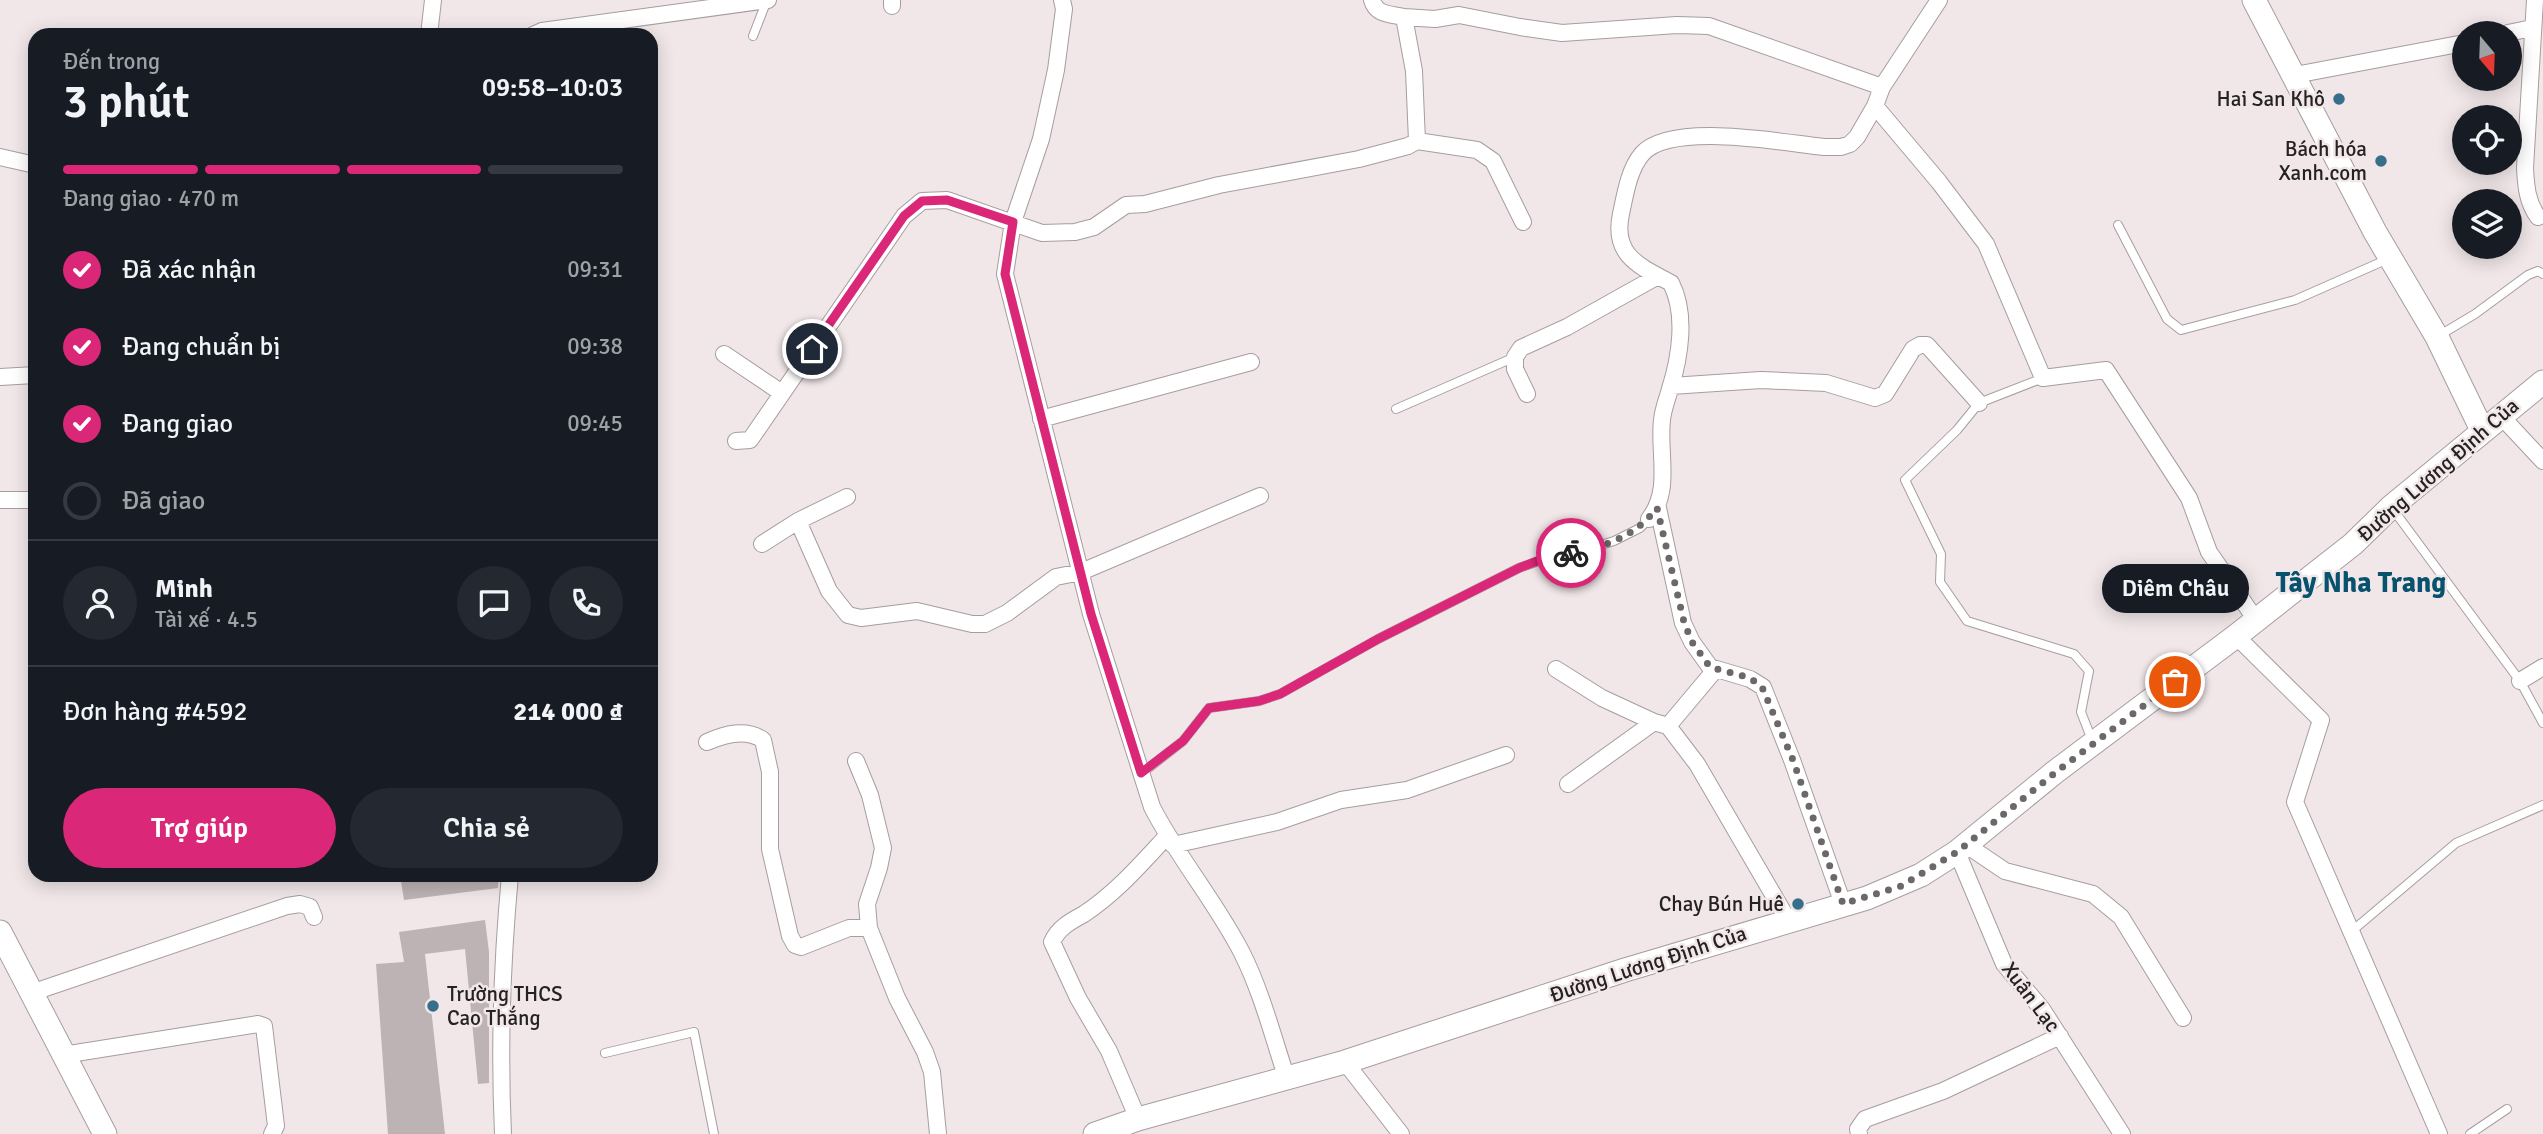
<!DOCTYPE html>
<html lang="vi">
<meta charset="utf-8">
<style>
:root{--surface:#171b24;--page:#242831;--text:#f1f3f6;--muted:#9ea1a6;--line:#363941;--accent:#db2777}
body{margin:0;font-family:Signika,sans-serif;background:var(--page);color:var(--text);height:100vh;display:flex;flex-direction:column;font-size:26px;white-space:nowrap}
*{box-sizing:border-box;margin:0}
p{font-size:23px;color:var(--muted)}
.icon{flex:none;width:38px;height:38px;fill:none;stroke:currentColor;stroke-width:2;stroke-linecap:round;stroke-linejoin:round}
.map{position:relative;flex:1;overflow:hidden}
.side{position:absolute;left:28px;top:28px;width:630px;height:854px;display:flex;flex-direction:column;background:var(--surface);border-radius:21px;box-shadow:0 4px 18px #0003}
.side>*{flex:none}
.needle{width:46px;rotate:161deg}
.tools{position:absolute;left:2452px;top:21px;display:grid;gap:14px}
.tools a{display:grid;place-items:center;width:70px;height:70px;border-radius:50%;background:var(--surface);box-shadow:0 4px 18px #0003;font-size:35px}
.pin{position:absolute;display:grid;place-items:center;width:60px;height:60px;color:#fff;margin:-30px;border:4px solid #fff;border-radius:50%;box-shadow:0 2px 7px #0007}
.courier{position:absolute;display:grid;place-items:center;width:70px;height:70px;margin:-35px;border:5px solid #db2777;border-radius:50%;background:#fff;color:#222;box-shadow:0 2px 9px #0007}
.bubble{position:absolute;height:49px;border-radius:24px;background:var(--surface);box-shadow:0 4px 18px #0003;font-size:23px;font-weight:600;line-height:49px;text-align:center}
.overview em{font-style:normal;font-weight:600}
.overview div{display:flex;flex-direction:column-reverse}
.overview{display:flex;align-items:center;justify-content:space-between;height:119px;padding:0 35px}
h1{font-size:46px;font-weight:600;line-height:52px}
.bar{display:grid;grid-template-columns:repeat(4,1fr);gap:10px 7px;align-content:center;height:84px;padding:0 35px}
.bar i{height:9px;border-radius:5px;background:var(--line)}
.bar .selected{background:var(--accent)}
.bar p{grid-column:span 4}
.line{display:flex;align-items:center;gap:18px;padding:0 35px;border-top:2px solid var(--line)}
.line div{flex:1}
.round{display:grid;place-items:center;flex:none;width:74px;height:74px;border-radius:37px;background:var(--page)}
ol{padding:0 35px;list-style:none}
li{display:flex;align-items:center;gap:21px;height:77px}
li p{margin-inline-start:auto}
li .icon{padding:7px;border-radius:50%;background:var(--accent);color:#fff;stroke-width:4}
li:last-child{color:var(--muted)}
li i{width:38px;height:38px;border:4px solid var(--line);border-radius:50%}
.action{display:flex;gap:14px;margin-top:auto;padding:14px 35px}
.action a{flex:1;height:80px;border-radius:42px;background:var(--accent);color:#fff;font-size:28px;font-weight:600;line-height:80px;text-align:center}
.action a+a{background:var(--page);color:var(--text)}
.map>svg:first-child{display:block}
.building{fill:#bdb3b5}
.lines{fill:none;stroke-linecap:round;stroke-linejoin:round}
.lane-casing{stroke:#a69d9f;stroke-width:10}
.street-casing{stroke:#a69d9f;stroke-width:18}
.secondary-casing{stroke:#a69d9f;stroke-width:25}
.lane{stroke:#fff;stroke-width:8}
.street{stroke:#fff;stroke-width:16}
.secondary{stroke:#fff;stroke-width:23}
.done{stroke:#6c6768;stroke-width:7;stroke-dasharray:0 12.6}
.route{stroke:#db2777;stroke-width:9}
.poi-dot{fill:#376e89;stroke:#f1e7e9;stroke-width:2.5}
.labels{text-anchor:middle;dominant-baseline:central;stroke-width:5;stroke-linejoin:round;paint-order:stroke}
.poi-label{font-size:21px;fill:#252222;stroke:#f1e7e9;text-anchor:end}
.street-label{font-size:21px;fill:#252222;stroke:#f1e7e9}
.district-label{font-size:28px;font-weight:bold;fill:#08526e;stroke:#f1e7e9}
</style>
<div class="map">
<svg width="2543" height="1134" viewBox="0 0 2543 1134">
<rect width="100%" height="100%" fill="#f1e7e9"/>
<path class="building" d="M400,875H499L498,888L404,900Z
M485,920L489,952V1083L478,1084L465,949L425,954L445,1134H388L376,964L404,962L399,932Z"/>
<g class="lines">
<g class="lane-casing">
<path id="lane" d="M612,35L615,21
M753,36L767,0
M2118,225L2167,319L2181,330L2295,300L2388,259
M2440,335L2475,314L2528,275L2538,271L2543,274
M2043,378L1979,403L1957,430L1905,480L1941,554L1940,582L1967,621L2074,654L2089,671L2081,712L2092,740
M1396,409L1515,357
M2392,508L2520,681L2543,723
M1142,773L1183,741L1209,708L1259,701L1280,694L1378,639L1519,568L1550,557L1585,550L1614,541L1640,528L1649,519
M2352,931L2456,843L2543,805
M605,1053L694,1032L714,1134
M2470,1134L2507,1109"/>
</g>
<g class="street-casing">
<path id="street" d="M892,0V6
M1062,0L1064,9L1056,70L1041,139L1013,222L1005,274L1091,614L1152,807C1178,858 1216,902 1242,953C1262,993 1273,1037 1287,1079
M2535,0L2525,168C2526,186 2527,202 2538,217
M1404,17L1435,19L1459,15L1520,27L1562,33L1677,25L1709,26L1882,87
M2508,33L2532,28
M429,35L433,0
M533,35L542,31L768,0
M2295,75L2464,43
M1875,106L1939,182L1986,244L2043,378L2106,370L2189,498L2209,552L2256,620
M1417,141L1477,150L1493,161L1523,222
M0,157L35,165
M724,354L782,393
M0,377L35,375
M1671,386L1761,380L1826,383L1875,398L1885,394L1913,349L1920,345H1927L1979,403
M1527,394L1515,369V357L1521,348L1567,327L1658,276
M2500,415L2543,461
M1041,419L1251,362
M736,441L750,440L904,216L922,201L947,200L1042,233L1075,232L1094,227L1126,205L1145,204L1219,185L1359,159L1408,146L1417,141L1414,71L1404,17C1390,14 1376,15 1372,0
M0,500H35
M1658,508L1683,623L1692,642L1710,667L1750,679L1763,687L1792,760L1843,904
M1649,519C1672,490 1658,453 1662,420C1663,409 1667,400 1670,389C1680,357 1687,314 1671,283C1639,266 1612,255 1621,214C1625,195 1629,169 1642,154C1671,121 1784,143 1824,147H1841L1850,144L1857,137L1875,106L1882,87L1939,0
M798,521L847,497
M762,544L798,521L829,591L848,615L861,618L917,611L972,624H985L1007,613L1056,577L1081,572L1260,496
M2236,636L2321,720L2295,802L2439,1134
M1556,669L1602,698L1654,722L1668,726L1697,764L1788,920
M2520,681L2543,667
M1668,726L1715,670
M707,742C725,734 746,728 763,740L770,772V849L790,936L795,945L801,947L849,928H869
M856,761L870,795L883,848L879,868L867,904L869,928L897,998L925,1052L932,1072L938,1134
M1568,784L1654,722
M1965,844L2005,871L2093,894L2121,917L2183,1018
M1173,845L1277,822L1341,800L1407,790L1506,755
M1957,852L2004,964L2042,1009L2122,1134
M31,993L287,906L300,904L310,907L314,917
M63,1055L258,1024L264,1026L276,1126L272,1134
M1345,1062L1401,1134
M1138,1119L1109,1051L1078,998L1052,942C1058,928 1071,921 1084,914C1116,893 1141,864 1167,836
M503,1134C499,1048 502,961 510,875
M1859,1134L1858,1129L1865,1119L1943,1091L2060,1036"/>
</g>
<g class="secondary-casing">
<path id="secondary" d="M2254,0L2375,232L2437,337L2482,430
M0,932L105,1134
M1095,1134L1138,1119L1345,1062L1625,970L1867,898L1921,875L1957,852L2055,772L2236,636L2353,544L2391,507L2543,382"/>
</g>
<use href="#lane" class="lane"/>
<use href="#street" class="street"/>
<use href="#secondary" class="secondary"/>
</g>
<g class="lines">
<path class="done" d="M1571,553C1607,546 1634,537 1657,508L1684,622L1692,642L1710,667L1750,678L1762,687L1793,760L1843,904L1901,886L1957,852L2056,772L2175,682"/>
<path class="route" d="M812,349L904,216L922,201L947,200L1013,222L1005,274L1091,614L1141,773L1183,741L1209,708L1259,701L1280,694L1378,639L1519,568L1550,556L1571,553"/>
</g>
<g class="poi-dot">
<circle cx="2339" cy="99" r="7"/>
<circle cx="2381" cy="161" r="7"/>
<circle cx="1798" cy="904" r="7"/>
<circle cx="433" cy="1006" r="7"/>
</g>
<g class="labels">
<g class="poi-label">
<text x="2325" y="99">Hai San Khô</text>
<text x="2367" y="149">Bách hóa<tspan x="2367" dy="24">Xanh.com</tspan></text>
<text x="1784" y="904">Chay Bún Huê</text>
<text x="447" y="994" text-anchor="start">Trường THCS<tspan x="447" dy="24">Cao Thắng</tspan></text>
</g>
<g class="street-label">
<text transform="translate(2438 470) rotate(-41)">Đường Lương Định Của</text>
<text transform="translate(1648 964) rotate(-18)">Đường Lương Định Của</text>
<text transform="translate(2031 997) rotate(53)">Xuân Lạc</text>
</g>
<g class="district-label">
<text x="2361" y="583">Tây Nha Trang</text>
</g>
</g>
</svg>
<div class="tools">
<a><svg class="needle" viewBox="-14 -14 28 28"><path d="M0-13l5 13h-10z" fill="#e53935"/><path d="M0 13l5-13h-10z" fill="#9ea1a6"/></svg></a>
<a><svg class="icon" aria-label="locate" viewBox="0 0 24 24"><circle cx="12" cy="12" r="6"/><path d="M12 2v4M12 18v4M2 12h4M18 12h4"/></svg></a>
<a><svg class="icon" aria-label="layers" viewBox="0 0 24 24"><path d="M12 4l9 5-9 5-9-5zM3 14l9 5 9-5"/></svg></a>
</div>
<div class="pin" style="left:2175px;top:682px;background:#ea580c"><svg class="icon" aria-label="bag" viewBox="0 0 24 24"><path d="M5 8h14l-1 12H6zM9 8a3 3 0 0 1 6 0"/></svg></div>
<div class="pin" style="left:812px;top:349px;background:#1f2937"><svg class="icon" aria-label="home" viewBox="0 0 24 24"><path d="M3 11l9-7 9 7M6 9v11h12V9"/></svg></div>
<div class="courier" style="left:1571px;top:553px"><svg class="icon" aria-label="bike" viewBox="0 0 24 24"><circle cx="6" cy="16" r="4"/><circle cx="18" cy="16" r="4"/><path d="M6 16l4-8h5l3 8M10 8l3 8H6M13 5h3"/></svg></div>
<div class="bubble" style="left:2102px;top:564px;width:147px">Diêm Châu</div>
<section class="side">
<div class="overview"><div><h1>3 phút</h1><p>Đến trong</p></div><em>09:58–10:03</em></div>
<div class="bar"><i class="selected"></i><i class="selected"></i><i class="selected"></i><i></i><p>Đang giao · 470 m</p></div>
<ol>
<li><svg class="icon" aria-label="check" viewBox="0 0 24 24"><path d="M5 12l5 5 9-10"/></svg>Đã xác nhận<p>09:31</p></li>
<li><svg class="icon" aria-label="check" viewBox="0 0 24 24"><path d="M5 12l5 5 9-10"/></svg>Đang chuẩn bị<p>09:38</p></li>
<li><svg class="icon" aria-label="check" viewBox="0 0 24 24"><path d="M5 12l5 5 9-10"/></svg>Đang giao<p>09:45</p></li>
<li><i></i>Đã giao</li>
</ol>
<div class="line" style="height:126px"><a class="round"><svg class="icon" aria-label="person" viewBox="0 0 24 24"><circle cx="12" cy="8" r="4"/><path d="M4 21q1-7 8-7t8 7"/></svg></a><div><b>Minh</b><p>Tài xế · 4.5</p></div><a class="round"><svg class="icon" aria-label="chat" viewBox="0 0 24 24"><path d="M4 5h16v11H9l-5 4z"/></svg></a><a class="round"><svg class="icon" aria-label="phone" viewBox="0 0 24 24"><path d="M5 4h4l2 5-3 2q2 4 5 5l2-3 5 2v4C11 20 4 13 5 4z"/></svg></a></div>
<div class="line" style="height:91px"><div>Đơn hàng #4592</div><b>214 000 ₫</b></div>
<div class="action"><a>Trợ giúp</a><a>Chia sẻ</a></div>
</section>
</div>
